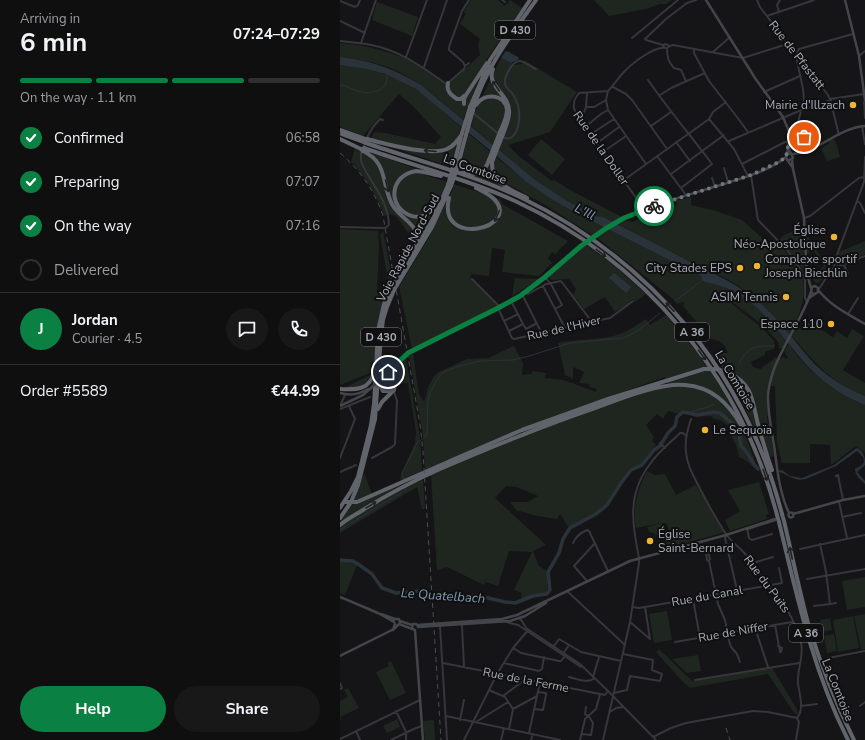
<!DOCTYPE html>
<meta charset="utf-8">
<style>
:root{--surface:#100f10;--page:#191819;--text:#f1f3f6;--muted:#9c9c9f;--line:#302f30;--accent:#0b8043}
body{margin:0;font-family:"Nunito Sans",sans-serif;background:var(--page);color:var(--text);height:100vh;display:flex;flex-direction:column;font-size:15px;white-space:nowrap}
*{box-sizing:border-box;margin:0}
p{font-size:13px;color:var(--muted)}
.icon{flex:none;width:22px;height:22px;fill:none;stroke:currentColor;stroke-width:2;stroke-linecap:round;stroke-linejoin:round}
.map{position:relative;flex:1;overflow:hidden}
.panel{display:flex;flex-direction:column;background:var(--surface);width:340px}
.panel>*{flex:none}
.pin{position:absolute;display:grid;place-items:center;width:34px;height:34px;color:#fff;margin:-17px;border:2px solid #fff;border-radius:50%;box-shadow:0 1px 4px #0007}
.courier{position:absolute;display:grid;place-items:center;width:40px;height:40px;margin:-20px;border:3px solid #0b8043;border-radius:50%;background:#fff;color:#222;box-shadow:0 1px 5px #0007}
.overview em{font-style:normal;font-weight:700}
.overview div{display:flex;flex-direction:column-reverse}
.overview{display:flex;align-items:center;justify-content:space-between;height:68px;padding:0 20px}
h1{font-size:26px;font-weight:700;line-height:30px}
.bar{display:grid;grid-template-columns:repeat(4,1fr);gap:6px 4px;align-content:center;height:48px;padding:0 20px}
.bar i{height:5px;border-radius:3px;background:var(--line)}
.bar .active{background:var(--accent)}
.bar p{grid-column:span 4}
.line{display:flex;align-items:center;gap:10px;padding:0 20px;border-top:1px solid var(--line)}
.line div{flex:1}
.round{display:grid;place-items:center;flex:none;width:42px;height:42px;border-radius:21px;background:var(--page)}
ol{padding:0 20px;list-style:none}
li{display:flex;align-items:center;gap:12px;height:44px}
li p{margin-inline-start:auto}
li .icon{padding:4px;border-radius:50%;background:var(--accent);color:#fff;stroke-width:4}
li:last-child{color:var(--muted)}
li i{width:22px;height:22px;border:2px solid var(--line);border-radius:50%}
.button{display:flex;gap:8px;margin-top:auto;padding:8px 20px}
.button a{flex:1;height:46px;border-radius:24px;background:var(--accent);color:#fff;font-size:16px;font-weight:700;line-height:46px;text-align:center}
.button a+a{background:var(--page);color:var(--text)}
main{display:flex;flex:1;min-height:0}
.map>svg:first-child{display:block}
.green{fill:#1f2620}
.water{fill:#2b333a}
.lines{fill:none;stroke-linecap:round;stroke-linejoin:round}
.stream{stroke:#2b333a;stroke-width:1}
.river{stroke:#2b333a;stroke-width:3.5}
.street{stroke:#36363b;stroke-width:2}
.secondary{stroke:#44454b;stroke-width:2.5}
.highway{stroke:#62646c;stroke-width:4}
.rail{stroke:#4b4c52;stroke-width:1;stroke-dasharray:5 4;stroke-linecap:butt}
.secondary-bridge{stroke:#44454b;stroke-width:2.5}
.highway-bridge{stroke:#62646c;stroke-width:4}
.oneway{stroke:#202123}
.done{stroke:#74767e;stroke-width:4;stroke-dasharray:0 7.2}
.route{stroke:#0b8043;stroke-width:5}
.poi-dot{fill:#eeb535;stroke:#101011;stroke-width:1.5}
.labels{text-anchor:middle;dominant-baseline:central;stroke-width:4;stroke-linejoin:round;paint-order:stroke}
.shield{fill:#101011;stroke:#7a7c84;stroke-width:1}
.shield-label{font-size:11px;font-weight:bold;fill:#a7abb6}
.street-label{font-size:12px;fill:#a7abb6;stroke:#101011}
.poi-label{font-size:12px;fill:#a7abb6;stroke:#101011;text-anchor:end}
.water-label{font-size:13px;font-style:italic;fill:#7e98b1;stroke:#101011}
</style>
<main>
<section class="panel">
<div class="overview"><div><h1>6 min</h1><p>Arriving in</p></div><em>07:24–07:29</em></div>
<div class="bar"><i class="active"></i><i class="active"></i><i class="active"></i><i></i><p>On the way · 1.1 km</p></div>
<ol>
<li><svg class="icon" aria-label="check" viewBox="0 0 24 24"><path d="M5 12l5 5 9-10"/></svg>Confirmed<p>06:58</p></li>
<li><svg class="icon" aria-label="check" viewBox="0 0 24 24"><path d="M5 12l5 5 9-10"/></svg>Preparing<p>07:07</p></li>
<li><svg class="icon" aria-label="check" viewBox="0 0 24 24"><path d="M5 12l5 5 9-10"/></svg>On the way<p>07:16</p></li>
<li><i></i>Delivered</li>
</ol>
<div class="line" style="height:72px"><b class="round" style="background:var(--accent);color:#fff">J</b><div><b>Jordan</b><p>Courier · 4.5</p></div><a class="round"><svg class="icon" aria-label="chat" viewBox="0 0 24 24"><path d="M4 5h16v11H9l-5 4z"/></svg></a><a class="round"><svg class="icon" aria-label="phone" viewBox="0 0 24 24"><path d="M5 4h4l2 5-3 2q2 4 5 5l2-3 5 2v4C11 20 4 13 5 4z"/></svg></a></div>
<div class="line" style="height:52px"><div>Order #5589</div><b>€44.99</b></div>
<div class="button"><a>Help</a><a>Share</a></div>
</section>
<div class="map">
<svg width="525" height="740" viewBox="0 0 525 740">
<rect width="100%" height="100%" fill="#151416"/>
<path class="green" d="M131,0H158L165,6L170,0L182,8L145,62L123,120C98,99 74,75 42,65C28,61 14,59 0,57V43C23,45 45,50 66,59C81,67 94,77 107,86L140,55L138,46L140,39L120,24L126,14L124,11Z
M254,0H332L327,4H320L306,9L269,16Z
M37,2L78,17L72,36L32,20Z
M161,58L175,65L182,64L184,60L237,92L210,132L168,145L180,157L212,181L214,180L232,191L282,217L273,222L263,217H258L229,202L194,179L131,126L135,111Z
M0,65C27,68 53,74 76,89C92,100 106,115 121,127L119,135L115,141L117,142L111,167L46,145L31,139L34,132L45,133L95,144L101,137L73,106L59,94L23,136L0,127Z
M129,134L185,181L234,212L361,276L362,281C371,283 381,285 389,289C413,299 430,322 447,340L443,348H439V343L423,325L392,302V304L421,327L435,342L433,343L435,344V348L425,352V355L411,362L413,367L421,369C425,364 431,363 435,357L440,359L443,357L447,359L448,357L444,352L449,343C462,368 498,395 525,405V453L516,446L491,465L490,445L470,444V463H442L437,443L435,386H428L427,395L428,415L427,416L428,424H429L434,456L430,457L421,429L415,400L409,387L399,375L382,368L377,361V357L383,353H388L385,346L379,341L371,339L343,306L344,302L337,304L333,299L260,240L207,206L153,176L159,184L165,188L134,176V172L119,169Z
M201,139L225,159L212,175L188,155Z
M493,139C498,143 498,151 500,157L487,161L481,148L489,144V142Z
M15,149L30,156L34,154L79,170L82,174L160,199L162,204L228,241L217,252L216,255L212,252L208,258L212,263L199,276L162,272L165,250L152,248L149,276L132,274L130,277L158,305L72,349L59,287L88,239L114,187L106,184L79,241H74L56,216L50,214L44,216C37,195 26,178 11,162Z
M351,197V205L376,211L402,220L433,248L437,244L439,245C448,254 462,267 463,280C466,299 459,317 450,334C436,317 421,302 403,289C384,276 362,267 341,257C319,246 299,235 278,224L286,221L293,222L305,215L307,212L333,202L335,205L337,204L335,201Z
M462,227L465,272L448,249L439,240L444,235Z
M0,229L38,231L39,246L37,292L44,290L48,281L40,235L43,231L53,282L39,318L34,362H31L30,373L0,385Z
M466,237H468L486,265L485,267L487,271C484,277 483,282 476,283L470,276L474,275L484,266L473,250L467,254Z
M525,241V254L497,266L495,265L499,252Z
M246,245L275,266L306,294L295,302L293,299L289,302L288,304L275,312L265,297L244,309L233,295L236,289L229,279L211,280L209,276Z
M175,278L199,279L172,296Z
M326,315C341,334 357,351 370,371C379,384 386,398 394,411C387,403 380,394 369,393C373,396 378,398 382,402C399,416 410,446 417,467L414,468L407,461L399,457L396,445L391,436L392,432C388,425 383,419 374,419L371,416L354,417L345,410L339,414L328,411L323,419L317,414L306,425L314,437L312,441L316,445L301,465L290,469L275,489L266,505L256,513L229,528L220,514L217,519L197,516L176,510L170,502H188L198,496L176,487L166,486L155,498L206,545L193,551L199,566L207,571L208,591L205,595L193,594L180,602L182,593L174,590L192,552L169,551L158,586L146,582L144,585L107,567L97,570L91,475L225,419L308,392L329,387L325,377L212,417L140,446L85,470L83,436L69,355L73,354L79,394L84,402L86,396L87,389L94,376L99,372L127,359L148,358L174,346L183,363L182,375L191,374L193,371L206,373L205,378L224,380L256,392L257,389L250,387L249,384L239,383L244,372L233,367V379L225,375L218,343C235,339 251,340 268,337C282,335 294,327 306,319L310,325Z
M467,322H470L493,337L497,331L507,338L512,329L524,336L503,370L525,383V396C490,382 476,364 452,336L458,327L463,330Z
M66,357L80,438L82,471L61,481L60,477L75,443L76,432L68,383L56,384L59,369Z
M383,371L399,380L408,391L423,447L400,397Z
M30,375C27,388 16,388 4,388Z
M307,471L315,475L325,474L336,495L356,485L383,531L382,533L317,551L320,545L332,535L326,523H321L296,528C292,507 298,489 307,471Z
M24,473L32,494L15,501L14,499Z
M83,479L85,509H82L77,487L0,533V526L51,494Z
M419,482L429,514L426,515L427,519L390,531L385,520L400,511L388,490Z
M62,483V484L0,523V520L12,504Z
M322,523L325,531L318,536L313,533L309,532L307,527Z
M0,562H10L17,565L5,595L0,593Z
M525,577V607L507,610L502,581Z
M327,611L332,640L314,643L309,614Z
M525,614V649L521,650L514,616Z
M513,616L519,648L498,652L493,620Z
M490,618L492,630L483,632L480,620Z
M494,634L497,651L487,653L484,636Z
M319,649L352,681L432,668L457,709L458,714H455L428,674L350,688L343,682L316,652Z
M358,655L361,671L347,673L332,659Z
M51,661L66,693L50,700L36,672L49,666L47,663Z
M8,688L19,708L0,717L1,719L0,720V701L8,697L4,690Z
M57,719L60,727L47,733L43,726Z
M94,720L95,740H85L83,721Z"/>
<path class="water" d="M167,51L178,57L179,59L171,63L161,58L165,52Z
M0,57C32,61 53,68 81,85L194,179L229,202L258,217H263C289,230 314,243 339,256C365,270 392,280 415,299C437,316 452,338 470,359C485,376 505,388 525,396V405C499,395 474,376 457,354C439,332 422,308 397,293C386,287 374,284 362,281L361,276L234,212L210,198L185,181L158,157L76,89L46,74L26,69L0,65Z
M274,273L291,287L286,293L269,278Z
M517,448C525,452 525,458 525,465L517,472L525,481V484C521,480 515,476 515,469L522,465L524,462L523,457L517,451L496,466L466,479C455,482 449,475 439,472V470H442L450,476L462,478L494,465L515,449Z"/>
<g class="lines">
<path class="stream" d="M0,85C7,85 12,90 18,91C27,94 43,93 46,83C47,80 47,76 47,73
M335,301L363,280
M399,363C409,346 415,346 433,346
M350,413C357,408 368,409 374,404
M64,479L62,473L77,443L84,438L87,433L88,401L90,392L100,375L106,371L116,367L140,361L173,360L189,356L230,343L283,338L296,332L320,313
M0,530L32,510L64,491L66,489V486"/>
<path class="river" d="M0,560L13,561L18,564L32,574L42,588L56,593L82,591L97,595L140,596L165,602L175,603L193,596L207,594L210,590L208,572L219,553L223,539L230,528L256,514L267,505L281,483L291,470L302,465L314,450L320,446L328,433L335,426L337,417L343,412L358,415L373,412L380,413L394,425L399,433L401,446C409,453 411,462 418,469"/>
<path class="street" d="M162,0L165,2
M417,0L420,7L445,40L459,55L468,69L488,95L490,99L499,135
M0,1L15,7L18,5L20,0
M439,12L437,5L440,0
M427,16L474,0
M0,21L25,33
M292,38L338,0
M0,41C10,42 21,43 31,45C59,50 82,67 105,83H108L124,69L125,66L129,63
M21,43L36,0
M323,45L306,40L305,39L326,19L347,3L356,0
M330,46L333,45L403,58L447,44
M327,48C327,56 328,62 334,68L341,70L346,81
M354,49V53L369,81L397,117L408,132
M373,52L390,37
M519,56L525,51
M66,57L87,0
M125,66L123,62L109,50V47L122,11L129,0
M84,67L107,0
M308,80C328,109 351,136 372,164L341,188
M273,87L286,94L292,100L327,149
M268,91L266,100L268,110L306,164
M424,92L460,76
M320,95L331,88L365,73
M490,99L524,94
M525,100L524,102L525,118
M246,107L247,93
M132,112L161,136C165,138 168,140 172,137C176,134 177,130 178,126C181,114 179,103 172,93C169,90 165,87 165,83C164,77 172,62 179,61C185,61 190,67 196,69
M239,119L244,112L246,107H254L266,100
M369,119L394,149L408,176
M311,126L331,112
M522,126L525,144
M245,127L261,114L268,110
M251,134L274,119
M26,139L33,127L40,119L43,120
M389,141L459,111L491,100
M453,141H456L464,137
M336,142L350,161
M257,143L279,127
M263,152L286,136
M317,156L346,195
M402,164L445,142L453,141L464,100L463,89L456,56L459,49L513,34
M384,168L388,182
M331,174L384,135
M411,175L418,220L448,251L461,270L465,280V298L467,302
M372,178L375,187
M284,180L369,119L373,112L386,102
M517,201L520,203L525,213
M305,210L239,119C233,109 231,103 239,93L268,91C273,86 277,80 282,74C290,65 314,45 327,48L330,46L325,44L323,46L324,47
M464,218L470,216L519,178L524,177
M0,227L45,228L49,225C48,198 30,184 21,161V154L25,143
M504,265L508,274
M494,268L525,256
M205,277L212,286L222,305L215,309
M132,279L160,307
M203,286L225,328
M479,289L490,272L494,268V263L524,182L525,157
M185,292L188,294L206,284L221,281L252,322
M182,294L202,334
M171,301L183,324
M158,308L172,338L174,339L270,318L293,301
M508,314L518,298
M164,321L178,314
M169,331L183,324L186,329L197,323
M0,406L5,395
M0,409L30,397
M351,419C344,439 343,455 353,475C363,495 374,516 386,534C392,543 401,548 407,556C414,565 421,576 428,586C431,590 435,593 438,597C448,608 458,629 461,643C464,656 457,670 458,683C459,693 465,709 457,718
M320,443L325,448
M0,458L15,419L9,406
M32,458L52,447L55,444L57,401L54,391
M0,472L16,465
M496,476L498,475L503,500
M499,502L507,538
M502,517L521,513
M407,528L409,538L412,540L432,534
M386,535L385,538L397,590
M233,543C236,536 240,533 247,530L249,531L268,571
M480,544L486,572L490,604L496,603
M460,549L525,535
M369,561L367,560L366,553L368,552L370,559L369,561L378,604L385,620L389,641L391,647L397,654L400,662
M413,563L433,557
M467,579L525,569
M247,581L234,566L255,543
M227,591L285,645
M353,599L360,638
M474,606L490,604
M293,607L299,608L442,583L439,568
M179,618L182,621L186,628L240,664L268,691L316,740
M166,622L178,625L241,667
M290,622L310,639L305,607
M122,625L124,667
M435,625L440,652H441L442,648L438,646
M100,626L107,740
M415,628L428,667
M335,642L452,622
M214,646L219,639L241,652L281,661
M173,648L181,653L219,661H221L225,656
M223,654L229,645
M488,658L525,651
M103,663L260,694L265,695L268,691
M164,663L199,671L202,669L204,657
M229,677C237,679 248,684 255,678
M253,677L259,657
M355,680L459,663
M0,683L2,688L0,689
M149,690L165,697L173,709L169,729
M274,693L287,690L290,676L320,681L322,674L312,670L313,660L283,654
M163,696L186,679
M461,706L477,704
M520,706L525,702
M246,707L245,714L247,716
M173,709L197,696
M194,709L203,710L206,695V693L198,692
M56,711L66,732V740
M270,712L276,708L283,707
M106,716L220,740
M120,720L124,700
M136,722L168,702
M16,731L20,740
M189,733L200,682
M242,734L251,735L253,723L248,715
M313,737L331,728L346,723L413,711L428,712L457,718
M0,739L80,700
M51,740L76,728L82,726
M124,740L157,674L173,648L188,630
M161,740L164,728
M191,740L193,734
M240,740L245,719L256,709L260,694
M263,740L290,622L299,563V558C292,524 287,494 310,464C318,452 330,443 340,433H343L346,436
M456,740L459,722L457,718"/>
<path class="secondary" d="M366,0L415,78L443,117L450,134L449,149L451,154
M505,0L519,56L525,100
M447,154L449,141
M452,154C479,152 498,128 525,126
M452,159L453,169L464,218L466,260L467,274L471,288
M449,160L453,158L452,155L450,153L447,155L446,158L453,168
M285,218C317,203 351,194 384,184C405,177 429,171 446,157
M479,291C491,306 508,314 525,324
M469,298L478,292V288L475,286L472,287L471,292L474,294
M44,375L68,353L160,307L180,296L205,277L241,246
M0,393C10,396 20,394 28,389
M0,406L23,395L31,388
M448.5 515a2.5 2.5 0 1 1 5 0a2.5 2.5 0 1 1-5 0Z
M449,513C439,492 437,467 434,445C431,429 428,412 428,396C428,387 431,378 434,369C444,343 462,319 471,292
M453,514L503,500L525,496
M407,529L435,520
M0,597L38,613L54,622
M41,614L55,619
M54,620L56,619H59L60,622L59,624
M60,621L72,625
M59,624L75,630
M77,625L162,619L177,615L290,561L386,535L435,519
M78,627L170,621L185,616L206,603
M72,628L73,624H76L78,626
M53,630L55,624
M75,630L83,740
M0,656L54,629L58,625"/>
<path class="highway" d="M153,69C146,86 168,93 169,110C170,118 166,126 163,134
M108,83C106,91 111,95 117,99H121L124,96
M124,104V99L126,95L147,63
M136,105C144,92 165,94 167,110C167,118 163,125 160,132
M130,107L150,60L190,0
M133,110C144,70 172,34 196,0
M0,130L25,139
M2,134L24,142
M0,139L21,149
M27,139C45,144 90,156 107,149C114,146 118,140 122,134
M26,143C78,161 132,174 182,198C312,261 406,374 442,514
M24,148C74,166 127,179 175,201C305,261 401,377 437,515
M23,151C49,163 41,186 53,206C61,219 83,227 76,244
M152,162C151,183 171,190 187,198
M114,164L121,137
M118,165L126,135
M123,172C138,176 144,174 149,160
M109,198C97,249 182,228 154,199C149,194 142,191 136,188
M97,206C78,233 40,204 60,179C64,175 70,172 76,171C84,171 93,175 101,176
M50,369L53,376V380
M390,373C415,386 412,404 419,428C423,442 427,456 432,470
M39,384L43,391H49L52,389C54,379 54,374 42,376
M0,389C16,390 31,390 34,371
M38,409L42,402L54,390L57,370L60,360
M4,502H17L119,457L182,430L268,399L364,369
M0,508L11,491L18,477L31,425L34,404L38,331L44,304L52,287L94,217L108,185
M0,518L11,502L18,485L35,419L41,336L43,320L47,307L54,290L92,227L111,186
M444,521C452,555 459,589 468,623C480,663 495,702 514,740
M439,522C457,597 473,671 508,740
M0,525C7,519 15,515 23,510C48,494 73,481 100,469C151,447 202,426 255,408C280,399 318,383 345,385C372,387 388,403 401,425"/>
<path class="rail" d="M0,153C20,170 35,191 43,216L80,424L83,452L101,740
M386,728L390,740"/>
<path class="secondary-bridge" d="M241,246L265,229L285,218
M31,388L42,377"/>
<path class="highway-bridge" d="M122,133L130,107
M126,135L133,110
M25,139H27
M24,142L26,143
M21,149L23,151
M149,160L160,132
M152,162L163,134
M108,185L114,164
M111,186L118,165
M364,369H376L390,373
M442,514L444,521
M437,515L439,522"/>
</g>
<defs><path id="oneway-shaft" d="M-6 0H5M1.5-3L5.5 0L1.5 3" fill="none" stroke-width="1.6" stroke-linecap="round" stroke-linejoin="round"/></defs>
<g class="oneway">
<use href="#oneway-shaft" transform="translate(156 86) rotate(-124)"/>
<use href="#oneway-shaft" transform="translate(90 151) rotate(-175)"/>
<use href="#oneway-shaft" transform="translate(47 186) rotate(77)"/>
<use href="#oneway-shaft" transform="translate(157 216) rotate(113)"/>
<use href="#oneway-shaft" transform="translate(261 253) rotate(37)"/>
<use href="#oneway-shaft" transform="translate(330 307) rotate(-133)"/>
<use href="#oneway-shaft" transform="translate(362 355) rotate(54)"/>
<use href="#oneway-shaft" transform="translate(425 475) rotate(71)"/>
<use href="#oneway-shaft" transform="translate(31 505) rotate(-32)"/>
<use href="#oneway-shaft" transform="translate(451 553) rotate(-102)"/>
</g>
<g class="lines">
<path class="done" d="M314,206L411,175L439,162L446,157L449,141H456L464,137"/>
<path class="route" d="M48,372L68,353L160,307L180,296L205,277L241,246L265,229L284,218L314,206"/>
</g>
<g class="poi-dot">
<circle cx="513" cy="105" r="4"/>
<circle cx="494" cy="237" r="4"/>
<circle cx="417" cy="266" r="4"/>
<circle cx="400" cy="268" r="4"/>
<circle cx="446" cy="297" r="4"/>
<circle cx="491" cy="324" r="4"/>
<circle cx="365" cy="430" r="4"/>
<circle cx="310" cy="541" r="4"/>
</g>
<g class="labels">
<g class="shield">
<rect x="155" y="21" width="40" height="18" rx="3"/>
<rect x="335" y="323" width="34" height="18" rx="3"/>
<rect x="21" y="328" width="40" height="18" rx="3"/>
<rect x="449" y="624" width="34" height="18" rx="3"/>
</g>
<g class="shield-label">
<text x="175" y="30">D 430</text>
<text x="352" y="332">A 36</text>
<text x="41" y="337">D 430</text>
<text x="466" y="633">A 36</text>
</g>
<g class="street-label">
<text transform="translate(457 55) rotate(52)">Rue de Pfastatt</text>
<text transform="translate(261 148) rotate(55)">Rue de la Doller</text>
<text transform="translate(135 169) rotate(20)">La Comtoise</text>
<text transform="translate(68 248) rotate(-62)">Voie Rapide Nord-Sud</text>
<text transform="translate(224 328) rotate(-13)">Rue de l'Hiver</text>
<text transform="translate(395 380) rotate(59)">La Comtoise</text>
<text transform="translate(427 584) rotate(53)">Rue du Puits</text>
<text transform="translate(367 596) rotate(-10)">Rue du Canal</text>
<text transform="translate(393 632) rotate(-10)">Rue de Niffer</text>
<text transform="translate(186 680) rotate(11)">Rue de la Ferme</text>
<text transform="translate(498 690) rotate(68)">La Comtoise</text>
</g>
<g class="poi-label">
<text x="505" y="105">Mairie d'Illzach</text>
<text x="486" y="230">Église<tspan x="486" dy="14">Néo-Apostolique</tspan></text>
<text x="425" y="259" text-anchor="start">Complexe sportif<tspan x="425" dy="14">Joseph Biechlin</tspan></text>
<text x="392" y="268">City Stades EPS</text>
<text x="438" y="297">ASIM Tennis</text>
<text x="483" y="324">Espace 110</text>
<text x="373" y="430" text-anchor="start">Le Sequoïa</text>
<text x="318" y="534" text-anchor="start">Église<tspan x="318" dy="14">Saint-Bernard</tspan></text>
</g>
<g class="water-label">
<text transform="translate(245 212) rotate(27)">L'Ill</text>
<text transform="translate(103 596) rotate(4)">Le Quatelbach</text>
</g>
</g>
</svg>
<div class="pin" style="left:464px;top:137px;background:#ea580c"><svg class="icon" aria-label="bag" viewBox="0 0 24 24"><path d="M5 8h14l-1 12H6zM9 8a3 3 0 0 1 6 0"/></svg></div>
<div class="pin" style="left:48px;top:372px;background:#1f2937"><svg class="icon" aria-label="home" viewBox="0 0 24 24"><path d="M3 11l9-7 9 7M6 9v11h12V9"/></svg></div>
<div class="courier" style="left:314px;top:206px"><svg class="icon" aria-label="bike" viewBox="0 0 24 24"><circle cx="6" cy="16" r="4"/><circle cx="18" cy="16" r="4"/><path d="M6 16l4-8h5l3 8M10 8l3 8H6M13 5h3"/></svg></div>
</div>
</main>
